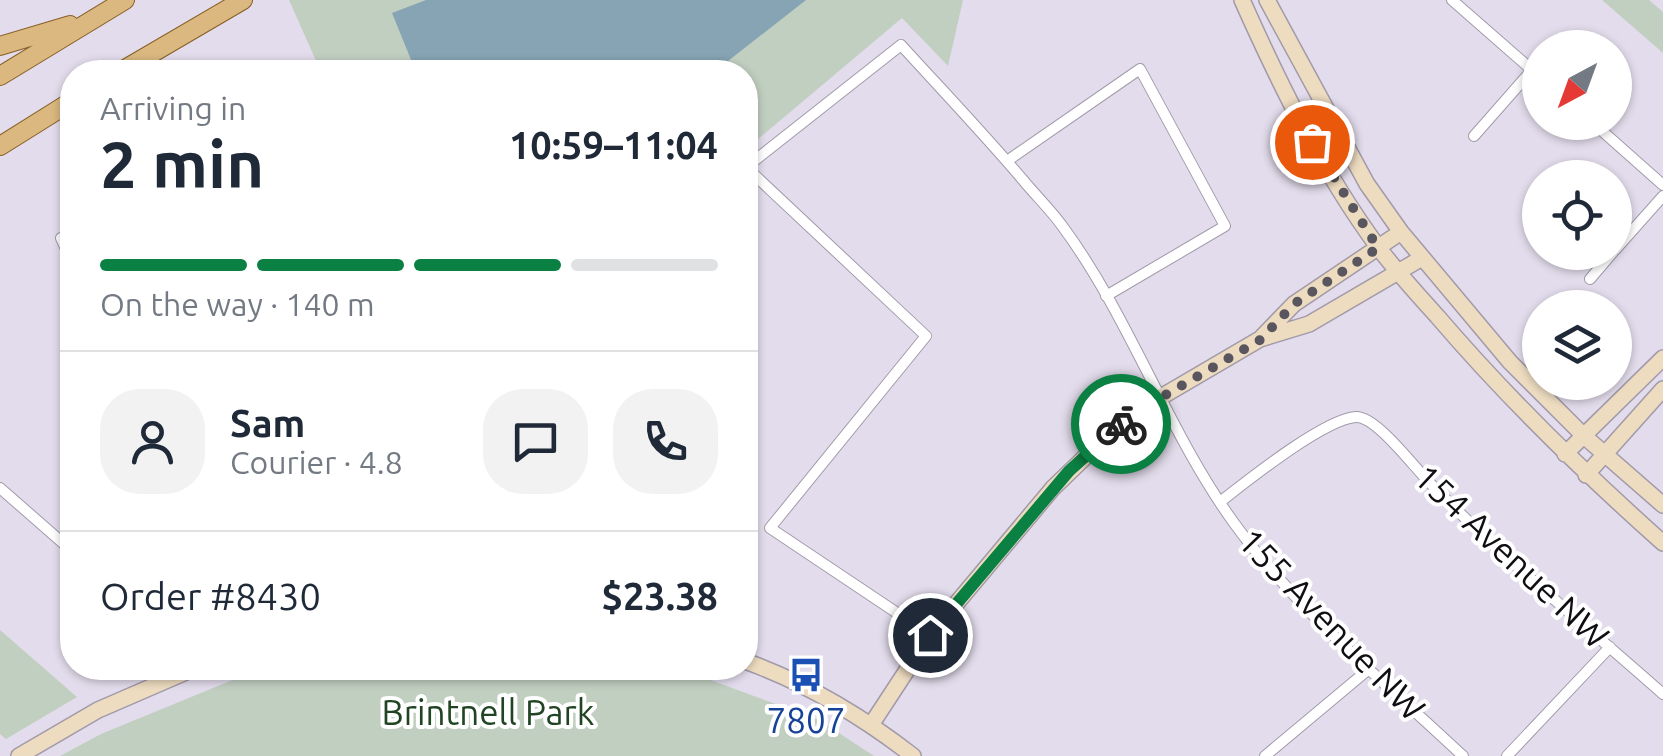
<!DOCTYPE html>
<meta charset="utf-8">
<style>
:root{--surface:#fff;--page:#f2f2f3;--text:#1f2937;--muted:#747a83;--line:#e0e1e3;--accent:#0b8043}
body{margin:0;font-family:Ubuntu,sans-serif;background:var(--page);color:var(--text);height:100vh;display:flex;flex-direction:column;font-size:38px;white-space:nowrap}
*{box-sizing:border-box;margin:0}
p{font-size:32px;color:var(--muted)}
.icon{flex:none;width:55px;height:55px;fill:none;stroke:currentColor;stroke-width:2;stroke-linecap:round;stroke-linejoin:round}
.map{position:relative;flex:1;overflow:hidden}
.sheet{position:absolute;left:60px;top:60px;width:698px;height:620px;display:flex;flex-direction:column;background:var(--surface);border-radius:40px;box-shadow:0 2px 8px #0004}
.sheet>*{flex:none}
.needle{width:65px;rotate:221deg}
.buttons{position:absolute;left:1522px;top:30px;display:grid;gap:20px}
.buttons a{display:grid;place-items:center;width:110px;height:110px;border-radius:50%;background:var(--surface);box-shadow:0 2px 8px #0004;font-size:50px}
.pin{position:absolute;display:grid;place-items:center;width:85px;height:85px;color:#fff;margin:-42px;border:5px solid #fff;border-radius:50%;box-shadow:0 2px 10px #0007}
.courier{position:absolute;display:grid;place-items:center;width:100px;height:100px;margin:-50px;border:8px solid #0b8043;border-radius:50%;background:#fff;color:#222;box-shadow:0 2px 12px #0007}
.summary em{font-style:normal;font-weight:700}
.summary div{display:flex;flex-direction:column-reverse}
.summary{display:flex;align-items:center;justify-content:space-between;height:170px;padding:0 40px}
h1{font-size:65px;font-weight:700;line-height:75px}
.bar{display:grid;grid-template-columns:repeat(4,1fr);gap:15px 10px;align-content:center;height:120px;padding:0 40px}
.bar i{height:12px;border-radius:8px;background:var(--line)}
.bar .selected{background:var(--accent)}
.bar p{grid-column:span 4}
.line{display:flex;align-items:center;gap:25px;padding:0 40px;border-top:2px solid var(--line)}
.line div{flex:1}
.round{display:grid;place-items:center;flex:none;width:105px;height:105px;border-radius:40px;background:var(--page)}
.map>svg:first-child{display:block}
.green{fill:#c1cfc1}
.water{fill:#86a4b4}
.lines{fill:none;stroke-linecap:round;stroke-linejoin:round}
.street-casing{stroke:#a19aa9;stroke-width:12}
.secondary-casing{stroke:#a19aa9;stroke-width:18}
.primary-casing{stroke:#855e23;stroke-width:20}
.street{stroke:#fff;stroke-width:10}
.secondary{stroke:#eddcc0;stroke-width:15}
.primary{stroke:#dbb880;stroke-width:18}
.done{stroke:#5a565f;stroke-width:10;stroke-dasharray:0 18}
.route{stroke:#0b8043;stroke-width:12}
.labels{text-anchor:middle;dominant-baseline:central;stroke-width:8;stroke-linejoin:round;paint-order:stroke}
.street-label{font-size:35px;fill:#110e13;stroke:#fff}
.park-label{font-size:35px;fill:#214423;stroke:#fff}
.transit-label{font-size:35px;fill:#164399;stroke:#fff}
</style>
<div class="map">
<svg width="1663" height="756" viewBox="0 0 1663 756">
<rect width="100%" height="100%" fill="#e3dcec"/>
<path class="green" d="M289,0H963L948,66L902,18L745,150V72H321Z
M1602,0H1649L1663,12V53Z
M0,630L77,697L6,739L0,734Z
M277,668H678L819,720L874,756H60L101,734L252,672Z"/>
<path class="water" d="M426,0H806L714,72H416L392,13Z"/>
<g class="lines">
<g class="street-casing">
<path id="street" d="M1452,0L1540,77
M1592,122L1663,185
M1474,136L1532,70
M1007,161L1140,69L1225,226L1106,296
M746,167L926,336L770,528L930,635
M745,168L901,45C942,90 984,134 1023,180C1036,196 1051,210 1063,227C1130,318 1168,432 1234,523C1298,611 1384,682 1463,756
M61,238L72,262
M1615,250L1663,196
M1590,279L1613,252
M0,488L72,551
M1220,502C1247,481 1324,419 1356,417C1376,416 1414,467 1429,482C1502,558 1584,624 1663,694
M1265,756L1369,669
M1507,756L1610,647"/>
</g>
<g class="secondary-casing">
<path id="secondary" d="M1242,0C1280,85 1322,171 1378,247C1396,271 1417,294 1437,316C1508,399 1581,470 1663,543
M1267,0L1367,184L1401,232L1510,362L1584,436L1663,505
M1262,337L1294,304L1401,232
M1565,454L1663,358
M1586,475L1663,389
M745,661C806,683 863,717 913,756
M871,725L930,635L1053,488L1107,436L1161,397L1260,339L1309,324L1422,258
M19,756L98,710L195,668"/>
</g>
<g class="primary-casing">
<path id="primary" d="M0,46L70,25
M120,72L243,0
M0,76L125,0
M0,146L72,101"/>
</g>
<use href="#street" class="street"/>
<use href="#secondary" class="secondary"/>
<use href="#primary" class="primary"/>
</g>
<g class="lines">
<path class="done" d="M1121,424L1162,397L1260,340L1294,304L1378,248L1312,142"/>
<path class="route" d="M930,635L1069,471L1121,424"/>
</g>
<defs>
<g id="bus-bare" transform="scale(2.7)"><path d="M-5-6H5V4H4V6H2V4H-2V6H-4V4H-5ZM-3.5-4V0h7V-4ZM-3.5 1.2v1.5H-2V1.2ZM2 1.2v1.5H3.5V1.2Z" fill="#1a4fb4" stroke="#fff" stroke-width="2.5" paint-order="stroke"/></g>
</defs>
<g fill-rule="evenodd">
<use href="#bus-bare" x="806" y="675"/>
</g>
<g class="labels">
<g class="street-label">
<text transform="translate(1512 556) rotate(43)">154 Avenue NW</text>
<text transform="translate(1332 624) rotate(46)">155 Avenue NW</text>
</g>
<g class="park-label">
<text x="488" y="712">Brintnell Park</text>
</g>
<g class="transit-label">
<text x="806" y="720">7807</text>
</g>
</g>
</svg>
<div class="buttons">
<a><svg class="needle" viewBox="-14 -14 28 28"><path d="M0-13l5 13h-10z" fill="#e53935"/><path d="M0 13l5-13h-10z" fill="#747a83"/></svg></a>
<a><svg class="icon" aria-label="locate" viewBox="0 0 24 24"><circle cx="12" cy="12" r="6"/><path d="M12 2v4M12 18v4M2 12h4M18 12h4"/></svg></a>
<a><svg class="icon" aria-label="layers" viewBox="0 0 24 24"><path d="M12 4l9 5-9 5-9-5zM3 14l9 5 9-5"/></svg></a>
</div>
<div class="pin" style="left:1312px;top:142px;background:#ea580c"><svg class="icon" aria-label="bag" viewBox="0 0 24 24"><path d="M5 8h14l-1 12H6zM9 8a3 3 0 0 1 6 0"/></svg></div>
<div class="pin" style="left:930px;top:635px;background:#1f2937"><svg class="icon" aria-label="home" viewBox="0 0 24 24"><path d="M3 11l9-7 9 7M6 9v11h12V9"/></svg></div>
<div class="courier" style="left:1121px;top:424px"><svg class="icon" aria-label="bike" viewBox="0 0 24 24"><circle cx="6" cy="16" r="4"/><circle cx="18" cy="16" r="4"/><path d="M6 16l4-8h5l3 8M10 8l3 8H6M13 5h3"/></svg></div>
<section class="sheet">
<div class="summary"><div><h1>2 min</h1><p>Arriving in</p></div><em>10:59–11:04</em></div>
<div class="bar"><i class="selected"></i><i class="selected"></i><i class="selected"></i><i></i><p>On the way · 140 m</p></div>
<div class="line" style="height:180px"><a class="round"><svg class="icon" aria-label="person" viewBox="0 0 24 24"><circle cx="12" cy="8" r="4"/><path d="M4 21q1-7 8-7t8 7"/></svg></a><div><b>Sam</b><p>Courier · 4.8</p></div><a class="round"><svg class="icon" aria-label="chat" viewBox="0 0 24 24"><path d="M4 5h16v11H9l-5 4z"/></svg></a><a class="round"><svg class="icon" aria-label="phone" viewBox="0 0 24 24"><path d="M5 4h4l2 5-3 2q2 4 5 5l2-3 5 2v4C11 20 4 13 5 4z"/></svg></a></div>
<div class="line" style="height:130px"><div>Order #8430</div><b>$23.38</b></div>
</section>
</div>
